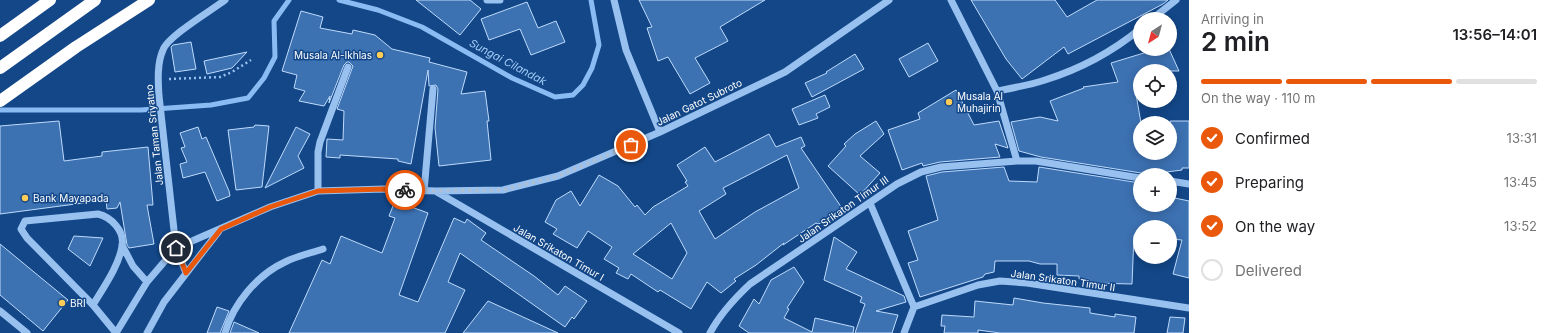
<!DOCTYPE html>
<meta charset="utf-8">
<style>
:root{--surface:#fff;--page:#f2f2f2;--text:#202124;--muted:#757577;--line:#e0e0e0;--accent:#ea580c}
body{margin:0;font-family:Inter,sans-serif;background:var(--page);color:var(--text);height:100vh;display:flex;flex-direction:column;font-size:15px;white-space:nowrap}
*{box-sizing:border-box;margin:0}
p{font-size:13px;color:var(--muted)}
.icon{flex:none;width:22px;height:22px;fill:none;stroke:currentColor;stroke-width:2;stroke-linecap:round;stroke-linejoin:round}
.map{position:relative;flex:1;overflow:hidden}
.drawer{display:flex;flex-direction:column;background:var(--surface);width:360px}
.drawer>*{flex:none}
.needle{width:26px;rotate:216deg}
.fabs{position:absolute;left:1133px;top:12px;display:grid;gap:8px}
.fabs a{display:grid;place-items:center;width:44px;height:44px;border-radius:50%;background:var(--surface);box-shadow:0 2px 10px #0003;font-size:20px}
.pin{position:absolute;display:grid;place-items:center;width:34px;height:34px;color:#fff;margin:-17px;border:2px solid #fff;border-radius:50%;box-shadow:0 1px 4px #0007}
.courier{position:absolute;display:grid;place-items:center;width:40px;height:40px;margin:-20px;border:3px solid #ea580c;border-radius:50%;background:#fff;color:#222;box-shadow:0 1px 5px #0007}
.summary em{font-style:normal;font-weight:600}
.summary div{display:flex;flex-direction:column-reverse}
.summary{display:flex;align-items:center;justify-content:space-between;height:68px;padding:0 12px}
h1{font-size:26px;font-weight:600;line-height:30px}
.bar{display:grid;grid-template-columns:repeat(4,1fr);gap:6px 4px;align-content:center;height:48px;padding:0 12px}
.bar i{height:5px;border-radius:3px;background:var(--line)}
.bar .on{background:var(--accent)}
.bar p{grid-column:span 4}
ol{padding:0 12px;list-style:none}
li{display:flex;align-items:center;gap:12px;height:44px}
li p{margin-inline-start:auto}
li .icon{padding:4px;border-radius:50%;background:var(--accent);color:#fff;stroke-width:4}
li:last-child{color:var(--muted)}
li i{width:22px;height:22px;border:2px solid var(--line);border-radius:50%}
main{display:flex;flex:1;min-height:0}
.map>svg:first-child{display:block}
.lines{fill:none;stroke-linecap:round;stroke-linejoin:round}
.stream{stroke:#8abcf3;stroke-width:5}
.building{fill:#3c71b2;stroke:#bedbfc;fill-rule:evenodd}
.path{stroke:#98c1f0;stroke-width:2.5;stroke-dasharray:2 3;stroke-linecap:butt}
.minor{stroke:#98c1f0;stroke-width:7}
.highway{stroke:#fff;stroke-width:12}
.done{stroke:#acbfd5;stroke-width:4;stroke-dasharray:0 7.2}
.route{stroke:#ea580c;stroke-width:5}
.poi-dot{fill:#ffcc57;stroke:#134788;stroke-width:1.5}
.labels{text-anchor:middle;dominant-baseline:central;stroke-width:3;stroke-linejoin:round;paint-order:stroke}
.poi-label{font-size:10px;fill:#fff;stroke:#134788;text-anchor:start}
.street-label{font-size:10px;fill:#fff;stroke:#134788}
.water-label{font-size:11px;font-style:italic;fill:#a3cbf7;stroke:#134788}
</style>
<main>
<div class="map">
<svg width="1189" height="333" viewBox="0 0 1189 333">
<rect width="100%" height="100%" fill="#134788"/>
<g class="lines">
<path class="stream" d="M339,0L378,10L422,27L512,78L555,97L573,95L583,85L592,68L599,45L591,0
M0,110H141L211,105L248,98L264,78L275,57L274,21L289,0"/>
</g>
<path class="building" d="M416,0H470L481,9L460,35Z
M639,0H765L720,27L728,41L695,58L710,83L690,94L668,57L658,61L647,28L652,27Z
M971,0H1055L1067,17L1097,0H1168L1163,4L1068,54L1064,47L1022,79L1006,59Z
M527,2L538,28L556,21L565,42L531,55L520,29L489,40L481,19Z
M301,11L323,17L320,28L352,34L353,30L375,35L392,49L430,58L429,62L467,72L461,94L485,91L489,121H487L491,160L439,166L435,128L438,89L436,85L429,86L428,70L411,164L398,161V159L340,155V158L326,157L327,139L343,140L344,111L337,109L353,66L349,62H347L344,65L329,103L330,96L324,106L299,101L305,91L294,88L297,75L282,71Z
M191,42L196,69L175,72L171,47L173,45Z
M928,43L938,61L909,77L899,59Z
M1157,49H1169L1179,71H1140V93L1136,94L1141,123H1140L1139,153H1170V121H1189V168H1182V170L1144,175L1141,173L1041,157L1019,151L1011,122L1040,117L1058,121L1050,101L1084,88L1083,87L1118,82L1111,63Z
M247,52L232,68L207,74L204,61Z
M855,54L864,69L812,97L805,83L827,73L826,72Z
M956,90L974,125L999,121L1008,148L995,144L1000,157L940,162L923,166L922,163L902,170L888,130L920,119L918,113Z
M825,95L830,107L816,114L818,118L799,125L792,109Z
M59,121L64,161L102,156V152L148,147L153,205H147L154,244L129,248L127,245L120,202L117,208L107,209L106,200L0,214V126Z
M876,121L884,134L860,156L880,173L860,195L828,166L846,146L844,144L855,134Z
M255,125L269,126L262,187L236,190L228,130L254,127Z
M198,127L202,139L206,137L229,191L230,196L217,201L205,172L183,178L180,164L187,162L181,148L185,147L180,133Z
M296,127L310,134L298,156L304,168L265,188Z
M769,134L776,147L801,137L805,146L801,148L844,211L827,223L826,221L818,224L816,223L783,245L784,243L756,265L734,279L736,281L721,293L707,282L691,309L660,290L658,292L631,274L628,279L616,273L619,268L604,259L612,247L588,231L577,248L553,234L557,229L545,222L556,200L571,191L580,206L599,175L618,186L635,207L637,205L645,215L653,207L688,186L685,182L687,181L677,165L705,147L715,162ZM787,155L799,188L755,212L715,239L699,211L726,194L723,188ZM671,223L687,253L672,279L633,254Z
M1004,167L1009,181L1037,182L1039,167L1140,183V205H1170V197L1189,201V278L1173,274L1182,240L1170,239V227H1140V235H1134L1132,284L1091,283L1089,279H1079V276L1057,275V264H1040L1029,261H995L994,272L985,274L983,277L920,297L908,263L918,260L908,231L938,220L926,176L942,172Z
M395,201L428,213L399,295L418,302L454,218L465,223L467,219L486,233L481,240L534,276L558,295L565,286L587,301L574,319L572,317L565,327L460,253L448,282L465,290L445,333H289L322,260L330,264L341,236L382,253L395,218L389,216Z
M74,236L103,238L90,266L68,249Z
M834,237L857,252L846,269L904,296L906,302L876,311L898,315L892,333H855L865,304L860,302L862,297L824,280Z
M0,244L68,300L43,331L0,295Z
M794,267L804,282L787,308L789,309L784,318L812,332L815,318L854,327L853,333H749L739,326L754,299L759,304L771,280Z
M1014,298L1043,303L1090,308V313L1115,317V314L1136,317L1134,333H1000L978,330V333H944L945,326H941L942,315L974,317L975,301L1013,305Z
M488,301L558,333H463Z
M217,307L229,311L220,333H207Z
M1170,317L1185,318L1183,333H1167Z
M234,322L259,333H230Z"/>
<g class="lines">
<path class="path" d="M169,79L220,77L232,72L251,60"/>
<path class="minor" d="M487,0H500
M614,0L626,50L660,132
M951,0L997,91L1017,161
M1152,19L1176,0
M997,91C1013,88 1030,85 1045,80C1080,69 1112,52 1140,29
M1170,181L1189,184
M318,191V152L320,142L348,67
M424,191L433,89
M437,192L679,333
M870,203L914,307L904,333
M122,245L133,266L147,282
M186,273L176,248L159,96C158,81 157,63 163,50C168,36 212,10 225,0
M93,305C103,288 119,266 122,246C125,231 111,217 98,214L25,221L21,229L27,238L93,305L116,333
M914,307L978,285L1000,281L1027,283L1189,308
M0,311L27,333
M116,333L147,282L176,248L270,207L318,191L384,189L436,191L503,190L558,176L660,132L785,72L889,0
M147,333L164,302L219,231
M225,333C233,304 257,275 285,262C297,256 311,253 323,249
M710,333C720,314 734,299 750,284L897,184L921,172L941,167L1017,161H1036L1140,178"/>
<path class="highway" d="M0,36L50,0
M0,68L95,0
M0,101L76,47L149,0"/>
</g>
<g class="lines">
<path class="done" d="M405,190L436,191L503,190L558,176L631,145"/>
<path class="route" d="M176,248L186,273L221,229L270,207L318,191L384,189L405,190"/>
</g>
<g class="poi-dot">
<circle cx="380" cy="55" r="4"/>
<circle cx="949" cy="102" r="4"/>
<circle cx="25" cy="198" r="4"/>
<circle cx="62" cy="303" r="4"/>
</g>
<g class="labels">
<g class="poi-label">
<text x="372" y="55" text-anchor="end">Musala Al-Ikhlas</text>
<text x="957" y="96">Musala Al<tspan x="957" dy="12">Muhajirin</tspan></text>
<text x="33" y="198">Bank Mayapada</text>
<text x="70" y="303">BRI</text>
</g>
<g class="street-label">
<text transform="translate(699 102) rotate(-26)">Jalan Gatot Subroto</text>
<text transform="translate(154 135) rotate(-96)">Jalan Taman Sriyatno</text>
<text transform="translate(843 209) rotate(-35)">Jalan Srikaton Timur III</text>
<text transform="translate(559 252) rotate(30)">Jalan Srikaton Timur I</text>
<text transform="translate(1063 280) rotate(8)">Jalan Srikaton Timur II</text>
</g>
<g class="water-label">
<text transform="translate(508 62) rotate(28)">Sungai Cilandak</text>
</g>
</g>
</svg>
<div class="fabs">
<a><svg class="needle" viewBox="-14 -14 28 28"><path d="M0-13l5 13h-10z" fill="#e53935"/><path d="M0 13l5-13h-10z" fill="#757577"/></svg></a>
<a><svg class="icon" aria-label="locate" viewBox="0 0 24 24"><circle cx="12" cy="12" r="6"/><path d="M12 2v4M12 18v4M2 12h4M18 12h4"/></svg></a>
<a><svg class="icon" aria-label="layers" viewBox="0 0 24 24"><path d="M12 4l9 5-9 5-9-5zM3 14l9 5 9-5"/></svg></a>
<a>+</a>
<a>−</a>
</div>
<div class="pin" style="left:631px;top:145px;background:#ea580c"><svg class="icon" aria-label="bag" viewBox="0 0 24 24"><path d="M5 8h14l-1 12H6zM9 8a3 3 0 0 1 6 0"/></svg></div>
<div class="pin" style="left:176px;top:248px;background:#1f2937"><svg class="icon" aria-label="home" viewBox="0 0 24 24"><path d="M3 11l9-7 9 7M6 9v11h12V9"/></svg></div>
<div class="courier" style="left:405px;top:190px"><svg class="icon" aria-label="bike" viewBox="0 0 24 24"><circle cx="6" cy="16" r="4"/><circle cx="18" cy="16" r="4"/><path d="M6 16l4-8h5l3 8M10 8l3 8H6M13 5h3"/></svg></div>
</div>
<section class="drawer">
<div class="summary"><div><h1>2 min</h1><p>Arriving in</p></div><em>13:56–14:01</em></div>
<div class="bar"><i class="on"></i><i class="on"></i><i class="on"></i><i></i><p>On the way · 110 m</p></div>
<ol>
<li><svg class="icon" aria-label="check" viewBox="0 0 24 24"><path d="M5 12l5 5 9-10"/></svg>Confirmed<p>13:31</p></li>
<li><svg class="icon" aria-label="check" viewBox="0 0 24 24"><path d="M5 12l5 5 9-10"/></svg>Preparing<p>13:45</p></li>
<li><svg class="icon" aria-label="check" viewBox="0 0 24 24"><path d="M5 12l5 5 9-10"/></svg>On the way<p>13:52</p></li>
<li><i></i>Delivered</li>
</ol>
</section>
</main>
